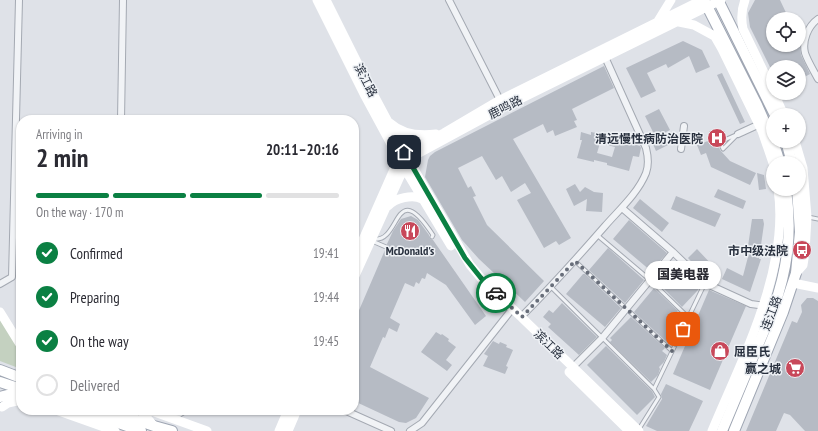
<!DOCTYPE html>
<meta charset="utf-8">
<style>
:root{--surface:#fff;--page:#f2f2f3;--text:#2b2b33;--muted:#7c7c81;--line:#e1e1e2;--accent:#0b8043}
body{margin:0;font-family:"PT Sans Narrow","Noto Sans SC",sans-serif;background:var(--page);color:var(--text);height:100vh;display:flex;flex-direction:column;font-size:15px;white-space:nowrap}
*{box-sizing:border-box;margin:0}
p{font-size:13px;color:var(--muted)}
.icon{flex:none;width:22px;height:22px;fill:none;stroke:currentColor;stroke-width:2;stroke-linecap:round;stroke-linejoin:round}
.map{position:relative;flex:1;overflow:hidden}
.details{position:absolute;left:16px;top:115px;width:343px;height:300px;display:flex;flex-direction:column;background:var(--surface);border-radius:16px;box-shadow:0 1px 3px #0004}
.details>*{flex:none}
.fabs{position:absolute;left:766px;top:12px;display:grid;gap:8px}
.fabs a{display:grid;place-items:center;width:40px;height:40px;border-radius:50%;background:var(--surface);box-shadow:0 1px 3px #0004;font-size:20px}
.pin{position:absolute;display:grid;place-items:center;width:34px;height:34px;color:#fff;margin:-17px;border-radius:8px;box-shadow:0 2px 6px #0006}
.courier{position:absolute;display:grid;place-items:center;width:40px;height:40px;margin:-20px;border:3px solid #0b8043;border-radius:50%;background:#fff;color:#222;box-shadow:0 1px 5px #0007}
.bubble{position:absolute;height:28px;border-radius:14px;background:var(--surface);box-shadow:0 1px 3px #0004;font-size:13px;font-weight:800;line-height:28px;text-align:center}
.summary em{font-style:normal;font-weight:800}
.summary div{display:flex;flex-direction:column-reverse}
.summary{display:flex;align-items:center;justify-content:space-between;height:68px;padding:0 20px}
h1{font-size:26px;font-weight:800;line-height:30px}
.bar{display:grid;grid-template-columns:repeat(4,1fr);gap:6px 4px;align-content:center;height:48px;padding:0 20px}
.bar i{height:5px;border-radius:3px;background:var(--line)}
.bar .selected{background:var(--accent)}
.bar p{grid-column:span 4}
ol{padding:0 20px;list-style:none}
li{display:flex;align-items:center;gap:12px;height:44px}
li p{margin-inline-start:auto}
li .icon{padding:4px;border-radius:50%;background:var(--accent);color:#fff;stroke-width:4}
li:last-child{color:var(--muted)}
li i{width:22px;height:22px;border:2px solid var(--line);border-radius:50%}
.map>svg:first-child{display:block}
.green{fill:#c4d1c0}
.building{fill:#b6bbc4;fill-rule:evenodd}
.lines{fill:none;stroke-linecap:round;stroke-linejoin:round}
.lane-casing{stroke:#a4a9b2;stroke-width:5}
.street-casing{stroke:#a4a9b2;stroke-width:8}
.primary-casing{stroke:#9fa6b3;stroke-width:12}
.lane{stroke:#f1f3f6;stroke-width:3}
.street{stroke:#f1f3f6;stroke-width:6}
.secondary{stroke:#fff;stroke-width:9}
.primary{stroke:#fff;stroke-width:10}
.done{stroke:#686e7a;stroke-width:4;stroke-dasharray:0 7.2}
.route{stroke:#0b8043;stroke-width:5}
.labels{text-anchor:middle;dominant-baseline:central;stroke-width:3;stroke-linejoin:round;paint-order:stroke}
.street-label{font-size:12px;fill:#28303e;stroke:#eef1f5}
.poi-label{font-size:12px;font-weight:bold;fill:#28303e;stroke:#eef1f5;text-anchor:end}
</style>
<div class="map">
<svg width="818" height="431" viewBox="0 0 818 431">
<rect width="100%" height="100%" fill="#dfe2e8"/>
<path class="green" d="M0,318L21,350V369L0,361Z"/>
<path class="building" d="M755,0H780L789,19H773V45H800L801,55L810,74L799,80V67H770L750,27L748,13Z
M683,41L702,50L710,67L696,73L689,56L668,68L666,64L647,73L656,91L641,98L626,68Z
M604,66L614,88L572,109L577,120L574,121L577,127L555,136L553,130L547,133L543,124L513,139L571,238L559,245L556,241L544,248L517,200L531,193L525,183L511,192L502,176L496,180L482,156L458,168L468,188L471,186L476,196L473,197L487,225L544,281L525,302L479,259L462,240L425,177L428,160L430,156L435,152Z
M722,73L745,122L740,124L717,75Z
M659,109L670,130L662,134L668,145L656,151L652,142L657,140L645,116Z
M581,132L591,135V132L601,134V136L619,141L620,138L633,141L632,144L640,146L641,148L639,157L633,156L629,171L607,165V163L594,160V162L577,158L582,140H580ZM600,143L615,147L612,157L597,153Z
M716,138L720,150L730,161L756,173L750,185L711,167L706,153L701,155L697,145Z
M757,173L764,175L766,189L759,190Z
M575,184L580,192L585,187L594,192L603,193L602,212L586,211L587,199L574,206L566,189Z
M718,189L746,201L743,209L714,197Z
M676,196L721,214L715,227L671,209Z
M640,199L669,223L662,232L633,208Z
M411,216L418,220L429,235L430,239L433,240L486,316L475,325L446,285L427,273L425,279L422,278L419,284L416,282L414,287L405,283L390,318L400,324L397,332L389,328L385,338L383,337L370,367L429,398L416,418L406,423L399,422L354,401V322L385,250L389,249L387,244L393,231L401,219Z
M752,219H763L764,224L759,259H761L750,292L722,279L727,268L743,276L749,253H747Z
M629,220L667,253L651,271L613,239Z
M608,248L644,280L625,303L589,270Z
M697,249L714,267L705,276L688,258Z
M676,263L700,286L698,290L682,307L658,283Z
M583,274H585L621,308L605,327L566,294Z
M654,288L678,311L676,313L682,319L672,330L677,335L669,344L634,312Z
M709,290L746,306L710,390L673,374Z
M807,298H813L818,301V431H805L790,415L784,413L776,431H746L792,321L797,323L802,312L801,305Z
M562,303L597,337L579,355L548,327L551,324L543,317L549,310L553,313Z
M631,317L665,348L662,351L667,355L664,362L659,367L660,369L658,375L651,382L610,342L612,340L610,338Z
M436,332L441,335L442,334L449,339L448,341L456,347L446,360L452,365L447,371L421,352Z
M493,341L499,344L500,342L507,345L506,347L513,350L506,366L508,367L505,374L483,366L488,356L484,354Z
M606,346L652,391L655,397L637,415L587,365Z
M666,384L703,401L689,431H657L646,426L662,399L661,394Z"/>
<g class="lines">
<g class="lane-casing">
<path id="lane" d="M738,134L723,149L720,142Z
M808,217L818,219
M597,235L650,280L689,318
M374,239C401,243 394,175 433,235L432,237
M372,241L386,247
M575,261L672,351
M551,287L654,389
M639,429L659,397L654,389L705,283"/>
</g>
<g class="street-casing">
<path id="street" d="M449,0L501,102
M818,19C808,26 802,41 805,53C808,62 814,71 818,79
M121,120L123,0
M738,134L762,123
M681,149L684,126
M622,208L673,252L705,283L751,304L774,307
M0,284L12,277L19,0
M521,317C550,288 578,257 605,226C619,210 638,193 646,173C649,165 648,156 646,148L605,57
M573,367L603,337L673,252
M344,410L391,431
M168,416L179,414L185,410
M410,431L422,423L509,313"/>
</g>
<g class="primary-casing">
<path id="primary" d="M704,0L757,105L773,141
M718,0L775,115
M773,141L780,163
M786,141L792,163
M0,370L21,378
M0,382L21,389
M0,397L15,393L21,394
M82,410L141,431
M109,410L154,426L172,431
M722,431L774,307C788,267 792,232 786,189
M734,431L783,312L796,273L800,232L797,189"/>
</g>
<use href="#lane" class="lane"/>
<use href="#street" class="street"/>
<path class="secondary" d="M317,0L364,94L403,166L451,246
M326,0L369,86L408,159L470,265L481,278L639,431
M745,0C741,10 741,19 743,29L773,91
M658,21L671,0
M679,22L694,25L718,38
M714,35L722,49L762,131L773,163
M774,93L783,113V115
M390,123C403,135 420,136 436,134
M795,141L803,168L807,217L805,252L803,265L796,273
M388,206C395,198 413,194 422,199
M354,260L399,158L404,152L444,133L500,100L702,0
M354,278L408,159L504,107L721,0
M793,283L818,288
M0,312L21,346
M569,372L629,431
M2,407L8,403L21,400
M56,410L115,431
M140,410L154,426
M149,410L207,431
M279,431L288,410
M288,431L297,410
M712,431C742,359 790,269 778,189"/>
<use href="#primary" class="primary"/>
</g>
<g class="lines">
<path class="done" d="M496,293L522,317L575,261L672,351L683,329"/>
<path class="route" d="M404,152L465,258L481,278L496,293"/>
</g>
<defs>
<g id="hospital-disc" transform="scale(1)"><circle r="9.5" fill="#c8485a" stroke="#eef1f5"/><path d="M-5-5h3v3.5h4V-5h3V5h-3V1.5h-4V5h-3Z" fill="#fff"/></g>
<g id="restaurant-disc" transform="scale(1)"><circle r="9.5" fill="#c8485a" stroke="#eef1f5"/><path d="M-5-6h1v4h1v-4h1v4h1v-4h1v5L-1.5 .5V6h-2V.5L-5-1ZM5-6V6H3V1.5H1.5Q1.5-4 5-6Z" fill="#fff"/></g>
<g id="bus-disc" transform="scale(1)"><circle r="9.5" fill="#c8485a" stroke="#eef1f5"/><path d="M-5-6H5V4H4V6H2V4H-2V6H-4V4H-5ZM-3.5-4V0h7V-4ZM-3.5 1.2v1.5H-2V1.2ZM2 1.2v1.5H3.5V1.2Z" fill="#fff"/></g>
<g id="shop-disc" transform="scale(1)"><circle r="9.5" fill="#c8485a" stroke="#eef1f5"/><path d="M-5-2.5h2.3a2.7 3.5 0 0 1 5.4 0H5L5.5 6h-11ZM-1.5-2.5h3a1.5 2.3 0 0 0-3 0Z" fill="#fff"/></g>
<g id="supermarket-disc" transform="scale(1)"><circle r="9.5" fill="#c8485a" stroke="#eef1f5"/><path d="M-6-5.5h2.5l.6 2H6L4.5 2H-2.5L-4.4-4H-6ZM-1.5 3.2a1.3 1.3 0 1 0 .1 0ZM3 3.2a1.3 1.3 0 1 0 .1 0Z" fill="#fff"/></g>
</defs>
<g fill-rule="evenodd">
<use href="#hospital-disc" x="717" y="138"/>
<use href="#restaurant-disc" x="410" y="231"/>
<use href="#bus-disc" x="802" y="250"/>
<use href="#shop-disc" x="720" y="351"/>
<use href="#supermarket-disc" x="795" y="368"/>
</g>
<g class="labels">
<g class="street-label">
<text transform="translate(366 80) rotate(63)">滨江路</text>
<text transform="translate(505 107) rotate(-27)">鹿鸣路</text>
<text transform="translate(771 313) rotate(-69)">连江路</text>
<text transform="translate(549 344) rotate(44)">滨江路</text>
</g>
<g class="poi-label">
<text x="703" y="138">清远慢性病防治医院</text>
<text x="410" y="250" text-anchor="middle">McDonald's</text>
<text x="788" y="250">市中级法院</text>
<text x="734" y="351" text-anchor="start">屈臣氏</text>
<text x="781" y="368">赢之城</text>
</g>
</g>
</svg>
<div class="fabs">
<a><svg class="icon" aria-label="locate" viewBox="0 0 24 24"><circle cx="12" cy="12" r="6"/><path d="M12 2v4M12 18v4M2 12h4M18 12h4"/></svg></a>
<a><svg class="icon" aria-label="layers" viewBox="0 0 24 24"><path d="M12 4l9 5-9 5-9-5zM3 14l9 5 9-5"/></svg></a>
<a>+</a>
<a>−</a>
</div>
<div class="pin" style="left:683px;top:329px;background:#ea580c"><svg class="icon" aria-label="bag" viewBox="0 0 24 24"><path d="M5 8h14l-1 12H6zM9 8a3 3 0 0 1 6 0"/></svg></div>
<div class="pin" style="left:404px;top:152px;background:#1f2937"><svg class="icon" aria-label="home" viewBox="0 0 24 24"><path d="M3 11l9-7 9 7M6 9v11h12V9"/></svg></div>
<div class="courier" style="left:496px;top:293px"><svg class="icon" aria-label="car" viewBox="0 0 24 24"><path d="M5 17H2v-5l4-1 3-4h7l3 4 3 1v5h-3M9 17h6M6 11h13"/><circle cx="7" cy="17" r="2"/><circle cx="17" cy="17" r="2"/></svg></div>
<div class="bubble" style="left:645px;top:261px;width:76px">国美电器</div>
<section class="details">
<div class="summary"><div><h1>2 min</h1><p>Arriving in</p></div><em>20:11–20:16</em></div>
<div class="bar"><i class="selected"></i><i class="selected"></i><i class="selected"></i><i></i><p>On the way · 170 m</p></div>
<ol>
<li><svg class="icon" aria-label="check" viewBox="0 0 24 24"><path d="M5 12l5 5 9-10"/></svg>Confirmed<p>19:41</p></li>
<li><svg class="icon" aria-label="check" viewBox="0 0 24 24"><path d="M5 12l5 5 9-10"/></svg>Preparing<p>19:44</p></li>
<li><svg class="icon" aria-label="check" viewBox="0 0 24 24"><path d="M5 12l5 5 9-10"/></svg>On the way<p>19:45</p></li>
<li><i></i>Delivered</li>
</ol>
</section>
</div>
